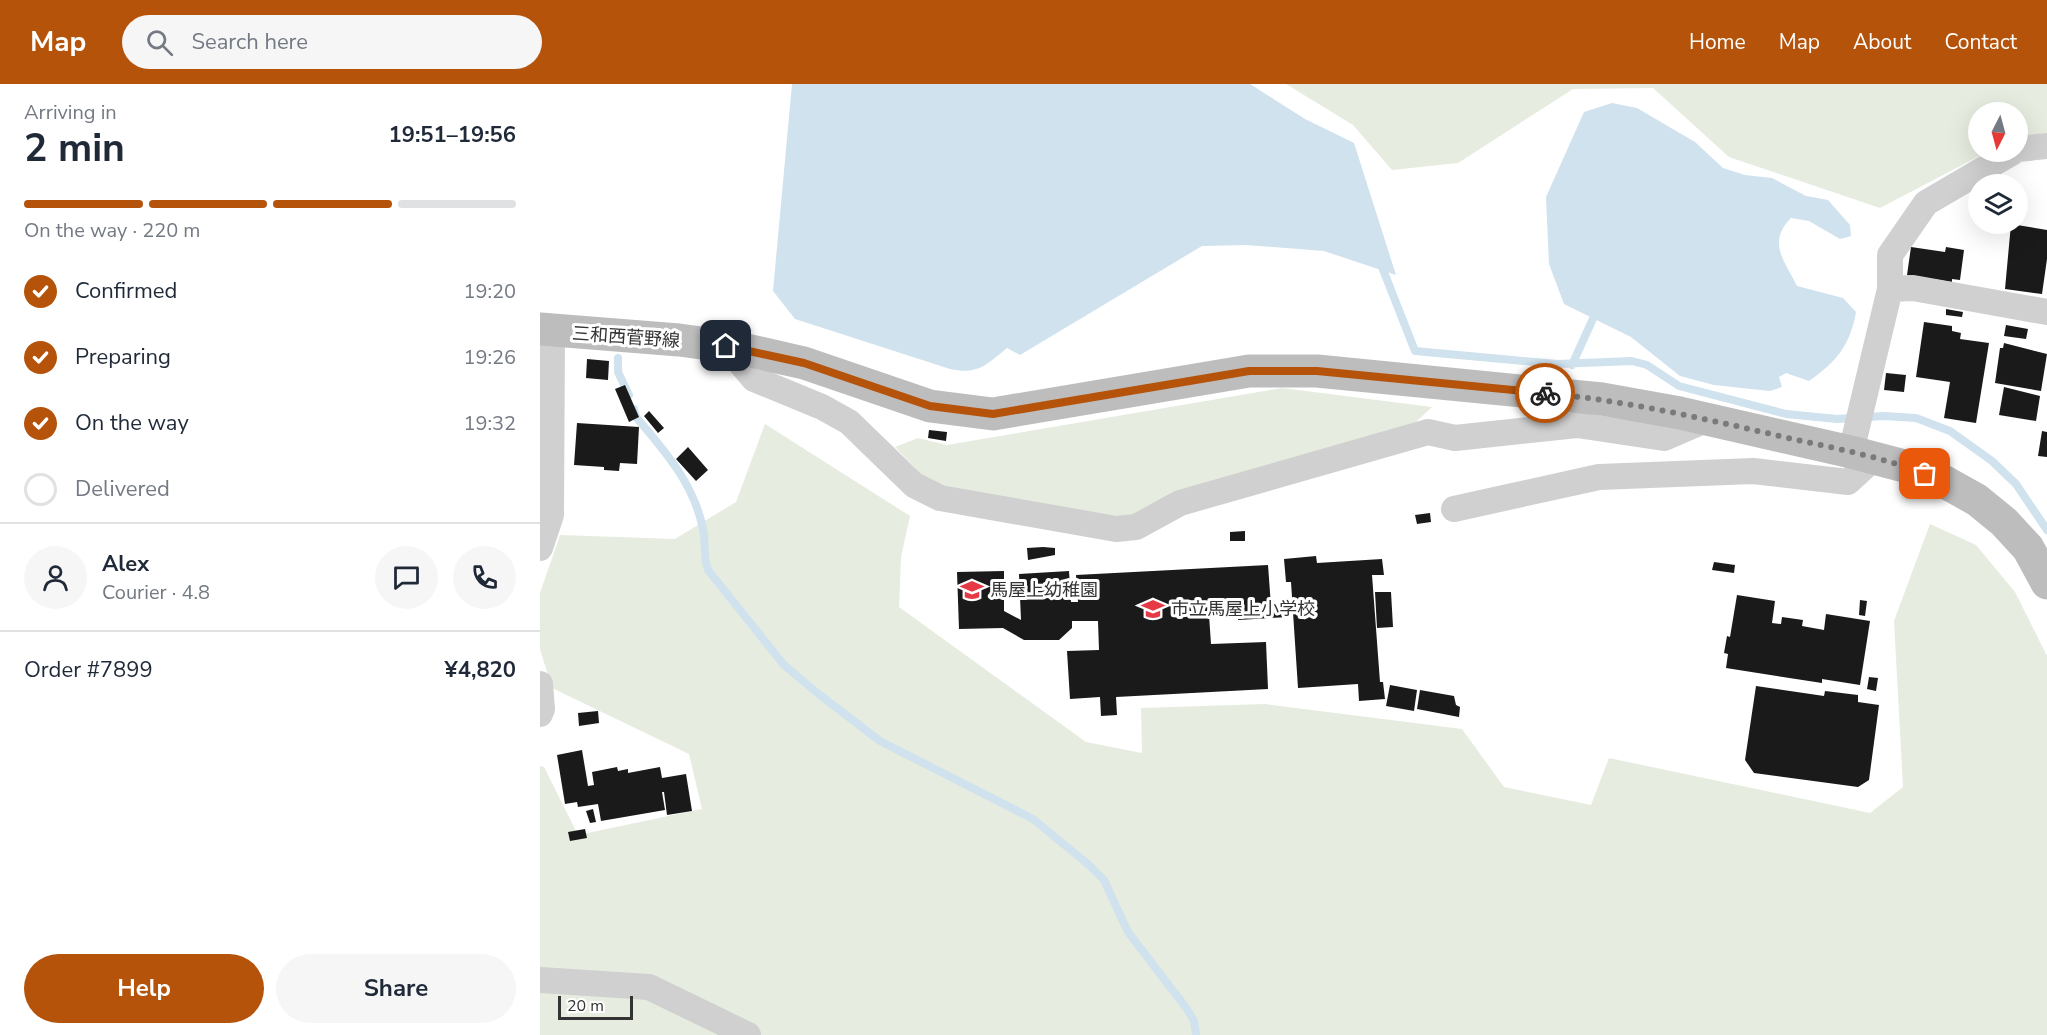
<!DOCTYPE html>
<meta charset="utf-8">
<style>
:root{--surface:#fff;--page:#f6f6f7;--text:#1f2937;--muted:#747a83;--line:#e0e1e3;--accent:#b45309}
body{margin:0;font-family:"Nunito Sans","Noto Sans JP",sans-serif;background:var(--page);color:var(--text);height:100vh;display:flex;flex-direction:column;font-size:22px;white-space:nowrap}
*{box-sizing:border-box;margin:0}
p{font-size:20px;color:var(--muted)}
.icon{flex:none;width:33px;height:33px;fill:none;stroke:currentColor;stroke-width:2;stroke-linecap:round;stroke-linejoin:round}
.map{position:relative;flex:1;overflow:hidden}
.drawer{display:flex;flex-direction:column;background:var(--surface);width:540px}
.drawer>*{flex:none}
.needle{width:39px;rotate:186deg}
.fabs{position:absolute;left:1428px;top:18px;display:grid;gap:12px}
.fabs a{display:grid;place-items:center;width:60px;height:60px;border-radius:50%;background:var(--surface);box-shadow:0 6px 24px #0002;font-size:30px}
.scale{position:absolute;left:18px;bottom:15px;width:75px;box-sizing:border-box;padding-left:6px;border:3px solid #333;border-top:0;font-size:16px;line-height:21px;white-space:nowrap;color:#333;-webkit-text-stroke:4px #fff;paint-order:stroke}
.pin{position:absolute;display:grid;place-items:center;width:51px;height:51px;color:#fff;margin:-26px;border-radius:12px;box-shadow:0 3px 9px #0006}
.courier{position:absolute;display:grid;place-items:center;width:60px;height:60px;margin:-30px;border:4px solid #b45309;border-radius:50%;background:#fff;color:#222;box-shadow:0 2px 8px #0007}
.summary em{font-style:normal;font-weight:700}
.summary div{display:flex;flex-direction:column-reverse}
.summary{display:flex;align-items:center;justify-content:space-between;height:102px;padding:0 24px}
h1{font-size:39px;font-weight:700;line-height:45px}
.bar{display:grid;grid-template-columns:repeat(4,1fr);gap:9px 6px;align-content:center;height:72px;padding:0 24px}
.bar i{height:8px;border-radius:4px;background:var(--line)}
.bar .on{background:var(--accent)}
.bar p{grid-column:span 4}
.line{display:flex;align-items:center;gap:15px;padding:0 24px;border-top:2px solid var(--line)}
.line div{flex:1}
.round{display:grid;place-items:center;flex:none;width:63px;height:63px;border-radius:32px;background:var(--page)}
ol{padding:0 24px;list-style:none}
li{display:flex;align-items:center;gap:18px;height:66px}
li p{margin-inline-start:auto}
li .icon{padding:6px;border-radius:50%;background:var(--accent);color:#fff;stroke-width:4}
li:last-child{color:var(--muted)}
li i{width:33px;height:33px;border:3px solid var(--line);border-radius:50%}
.primary-button{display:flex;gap:12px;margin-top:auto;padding:12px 24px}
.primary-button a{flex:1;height:69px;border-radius:36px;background:var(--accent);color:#fff;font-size:24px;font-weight:700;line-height:69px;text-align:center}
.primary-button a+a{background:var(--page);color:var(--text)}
header{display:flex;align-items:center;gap:36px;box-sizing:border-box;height:84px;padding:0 30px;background:var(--accent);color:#fff}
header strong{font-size:28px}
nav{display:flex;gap:33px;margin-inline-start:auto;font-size:21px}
.search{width:420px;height:54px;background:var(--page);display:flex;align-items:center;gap:15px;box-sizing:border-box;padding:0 21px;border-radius:33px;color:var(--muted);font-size:22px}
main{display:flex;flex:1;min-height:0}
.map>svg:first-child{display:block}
.green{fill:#e6ecdf}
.water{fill:#cfe2ee}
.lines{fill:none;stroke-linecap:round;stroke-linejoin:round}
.stream{stroke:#cfe2ee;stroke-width:8}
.building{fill:#1a1a1a}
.street{stroke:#d0d0d0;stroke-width:26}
.secondary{stroke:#bdbdbd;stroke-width:33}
.done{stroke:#7a7a7a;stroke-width:6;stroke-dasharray:0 10.8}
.route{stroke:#b45309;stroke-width:8}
.labels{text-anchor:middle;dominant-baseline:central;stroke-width:6;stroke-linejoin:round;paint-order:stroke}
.street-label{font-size:18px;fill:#333;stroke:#fff}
.poi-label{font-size:18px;fill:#333;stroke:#fff;text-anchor:start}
</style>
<header>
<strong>Map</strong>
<div class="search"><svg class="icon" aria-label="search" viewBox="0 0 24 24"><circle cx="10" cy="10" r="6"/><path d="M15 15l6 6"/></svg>Search here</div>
<nav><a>Home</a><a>Map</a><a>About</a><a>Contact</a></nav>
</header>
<main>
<section class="drawer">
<div class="summary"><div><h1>2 min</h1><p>Arriving in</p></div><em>19:51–19:56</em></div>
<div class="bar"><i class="on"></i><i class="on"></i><i class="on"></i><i></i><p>On the way · 220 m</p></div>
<ol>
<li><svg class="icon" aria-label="check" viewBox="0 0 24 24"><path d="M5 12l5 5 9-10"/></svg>Confirmed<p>19:20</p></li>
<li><svg class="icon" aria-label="check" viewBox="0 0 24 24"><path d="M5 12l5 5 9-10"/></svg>Preparing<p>19:26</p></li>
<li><svg class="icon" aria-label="check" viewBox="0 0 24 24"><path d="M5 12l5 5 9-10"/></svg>On the way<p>19:32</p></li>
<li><i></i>Delivered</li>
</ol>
<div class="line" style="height:108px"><a class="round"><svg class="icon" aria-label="person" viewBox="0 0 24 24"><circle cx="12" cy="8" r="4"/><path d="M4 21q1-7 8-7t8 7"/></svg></a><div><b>Alex</b><p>Courier · 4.8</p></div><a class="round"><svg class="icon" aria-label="chat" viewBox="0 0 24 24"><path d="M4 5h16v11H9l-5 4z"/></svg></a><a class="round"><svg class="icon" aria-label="phone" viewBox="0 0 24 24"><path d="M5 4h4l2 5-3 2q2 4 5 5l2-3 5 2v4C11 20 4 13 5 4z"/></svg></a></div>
<div class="line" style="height:78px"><div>Order #7899</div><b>¥4,820</b></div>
<div class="primary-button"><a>Help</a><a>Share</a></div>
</section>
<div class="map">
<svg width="1507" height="951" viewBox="0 0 1507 951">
<rect width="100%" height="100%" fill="#fff"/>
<path class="green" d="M746,0H1507V49L1478,53V28H1438V68H1447L1340,124L1189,73L1113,4L1033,5L918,79L852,86L813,41Z
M742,304L892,323L875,339L597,433L575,434L411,405L382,391L355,363L378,354L407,361Z
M225,340L370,432L361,473L359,523L546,658L602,669L601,624L725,620L922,645L964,703L1051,721L1069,674L1330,729L1363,703L1354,537L1390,440L1436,461L1475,508L1507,572V951H0V682L4,683L38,751L162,725L149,670L12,604L0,565V509L20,451L135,455L196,418Z"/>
<path class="water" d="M252,0H710L765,35L814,59L856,191L784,167L706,161L662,162L480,271L467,264C446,281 438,291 410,285L255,235L233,207Z
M1072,19L1097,24L1155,58L1183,84L1205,91L1232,94L1266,112L1288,116L1310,141L1311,152L1300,155L1269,137L1251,134C1227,158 1244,176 1257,202L1303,214L1316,228C1310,262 1296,278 1269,297L1246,289L1239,293L1242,303L1230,307L1174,301L1140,292L1091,253L1024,220L1009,180L1006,113L1044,28Z"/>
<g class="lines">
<path class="stream" d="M840,178L875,267L1017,280L1092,277L1107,281L1139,302L1246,330L1297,335L1344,332L1376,334L1410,347L1452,377L1476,400L1507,446
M78,274V288L89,311
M1032,281L1056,228
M94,325L96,333C125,367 154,400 163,445C166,459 163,472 168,486L244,581L276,608L340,657L493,735L549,781L564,796L588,848L647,925L654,937L656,951"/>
</g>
<path class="building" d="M1471,140L1507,146V175L1502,210L1465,205Z
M1371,163L1405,168L1406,163L1424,166L1420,196L1412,195V198L1367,191Z
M1406,225L1423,228L1422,233L1406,231Z
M1384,238L1412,242V247L1421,249L1420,255L1449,259L1436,339L1404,334L1410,298L1376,293Z
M1466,241L1488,245L1486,255L1464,252Z
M1464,259L1507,270L1501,307L1455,299L1460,264H1463Z
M47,275L69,277L68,296L46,294Z
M1346,289L1366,291L1364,308L1344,306Z
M85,301L99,333L89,338L75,305Z
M1464,303L1500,312L1496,337L1459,331Z
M109,327L124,344L118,349L104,332Z
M37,339L99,343L97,380L80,379L79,387L64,386V383L34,381Z
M389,346L407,348L406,357L388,354Z
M1502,347L1507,348V373L1498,372Z
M148,363L168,386L156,397L136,375Z
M890,429L891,438L877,440L875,431Z
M705,447V457H690V448Z
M503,463L515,464V471L488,476L487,464Z
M776,472L777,479L842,475L844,491H832L840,598H843L845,615L819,617L818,600L758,604L751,498H746L744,475Z
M1174,478L1195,481L1194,489L1172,486Z
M728,481L731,522L748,521L749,533L698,536V530L669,531L671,560L726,558L728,605L576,613L577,631L561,632L560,613L530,615L527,567L559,566L558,537H532V544L519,556H484L463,544L419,545L417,488L464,487V527L481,536L479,490L529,487L531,518H538L536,491Z
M835,508H851L853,543L837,544Z
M1197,511L1235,517L1232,539L1241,540L1242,533L1263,536L1262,542L1284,546L1286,530L1330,537L1320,601L1282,595V599L1186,584L1188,570L1184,569L1187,552L1190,553Z
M1320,516L1327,517L1325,532L1319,531Z
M1329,593L1338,594L1336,607L1327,605Z
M850,601L877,606L874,627L846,622Z
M1216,602L1284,612L1285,607L1318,611V618L1339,621L1329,696L1318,703L1214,689L1205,676Z
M880,606L914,612L916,621L920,623L919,633L877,625Z
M58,627L59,639L39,642L38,629Z
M42,666L48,702L54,701L52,688L77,683L78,687L88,685V689L120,683L122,694L146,690L152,727L127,731L124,708H122L125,726L61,737L58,720L38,723L37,718L25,720L17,671Z
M53,725L56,738L50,739L46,727Z
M45,745L47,754L30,757L28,748Z"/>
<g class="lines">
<path class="street" d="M1478,65L1507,62
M1350,205L1373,204L1507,228
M186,262L214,295L282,323L309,338L374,401L400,414L576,445L596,443L640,419L888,348L915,354L1037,341L1124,354L1168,335
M1311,368L1350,205V171L1386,119L1473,68
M914,425L1059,393L1213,387L1308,398L1333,375
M0,464L11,431L12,248
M0,600L2,625L0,630
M0,896L109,903L208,951"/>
<path class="secondary" d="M0,245L139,256L198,264L264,279L390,322L453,330L709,287H777L1062,315L1140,329L1311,368L1368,383L1403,397L1437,416L1464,438L1488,464L1507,499"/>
</g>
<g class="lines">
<path class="done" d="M1005,309C1087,317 1167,335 1248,354C1294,364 1342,373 1385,390"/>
<path class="route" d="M186,262L264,279L390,322L453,330L709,287H777L1005,309"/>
</g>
<defs>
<g id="school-bare" transform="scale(1.8)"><path d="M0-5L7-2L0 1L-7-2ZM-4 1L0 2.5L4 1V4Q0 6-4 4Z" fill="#e63946" stroke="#fff" stroke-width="2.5" paint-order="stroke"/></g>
</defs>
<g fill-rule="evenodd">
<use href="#school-bare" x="432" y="506"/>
<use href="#school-bare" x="613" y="525"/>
</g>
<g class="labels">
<g class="street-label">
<text transform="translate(86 253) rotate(4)">三和西菅野線</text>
</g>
<g class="poi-label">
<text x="450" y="506">馬屋上幼稚園</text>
<text x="631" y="525">市立馬屋上小学校</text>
</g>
</g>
</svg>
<div class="fabs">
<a><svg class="needle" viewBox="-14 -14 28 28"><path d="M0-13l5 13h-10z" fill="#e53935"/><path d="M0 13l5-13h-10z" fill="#747a83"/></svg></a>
<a><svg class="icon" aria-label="layers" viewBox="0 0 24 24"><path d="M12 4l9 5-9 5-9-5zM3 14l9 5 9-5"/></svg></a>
</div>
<div class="scale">20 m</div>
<div class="pin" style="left:1385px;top:390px;background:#ea580c"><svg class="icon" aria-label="bag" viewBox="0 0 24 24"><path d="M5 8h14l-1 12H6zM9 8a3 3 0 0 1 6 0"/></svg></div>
<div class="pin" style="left:186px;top:262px;background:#1f2937"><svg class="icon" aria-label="home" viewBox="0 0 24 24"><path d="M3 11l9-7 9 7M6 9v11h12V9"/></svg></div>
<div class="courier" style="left:1005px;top:309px"><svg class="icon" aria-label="bike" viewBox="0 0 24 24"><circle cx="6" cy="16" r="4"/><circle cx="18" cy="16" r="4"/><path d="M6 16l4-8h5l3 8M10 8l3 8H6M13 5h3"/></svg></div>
</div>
</main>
